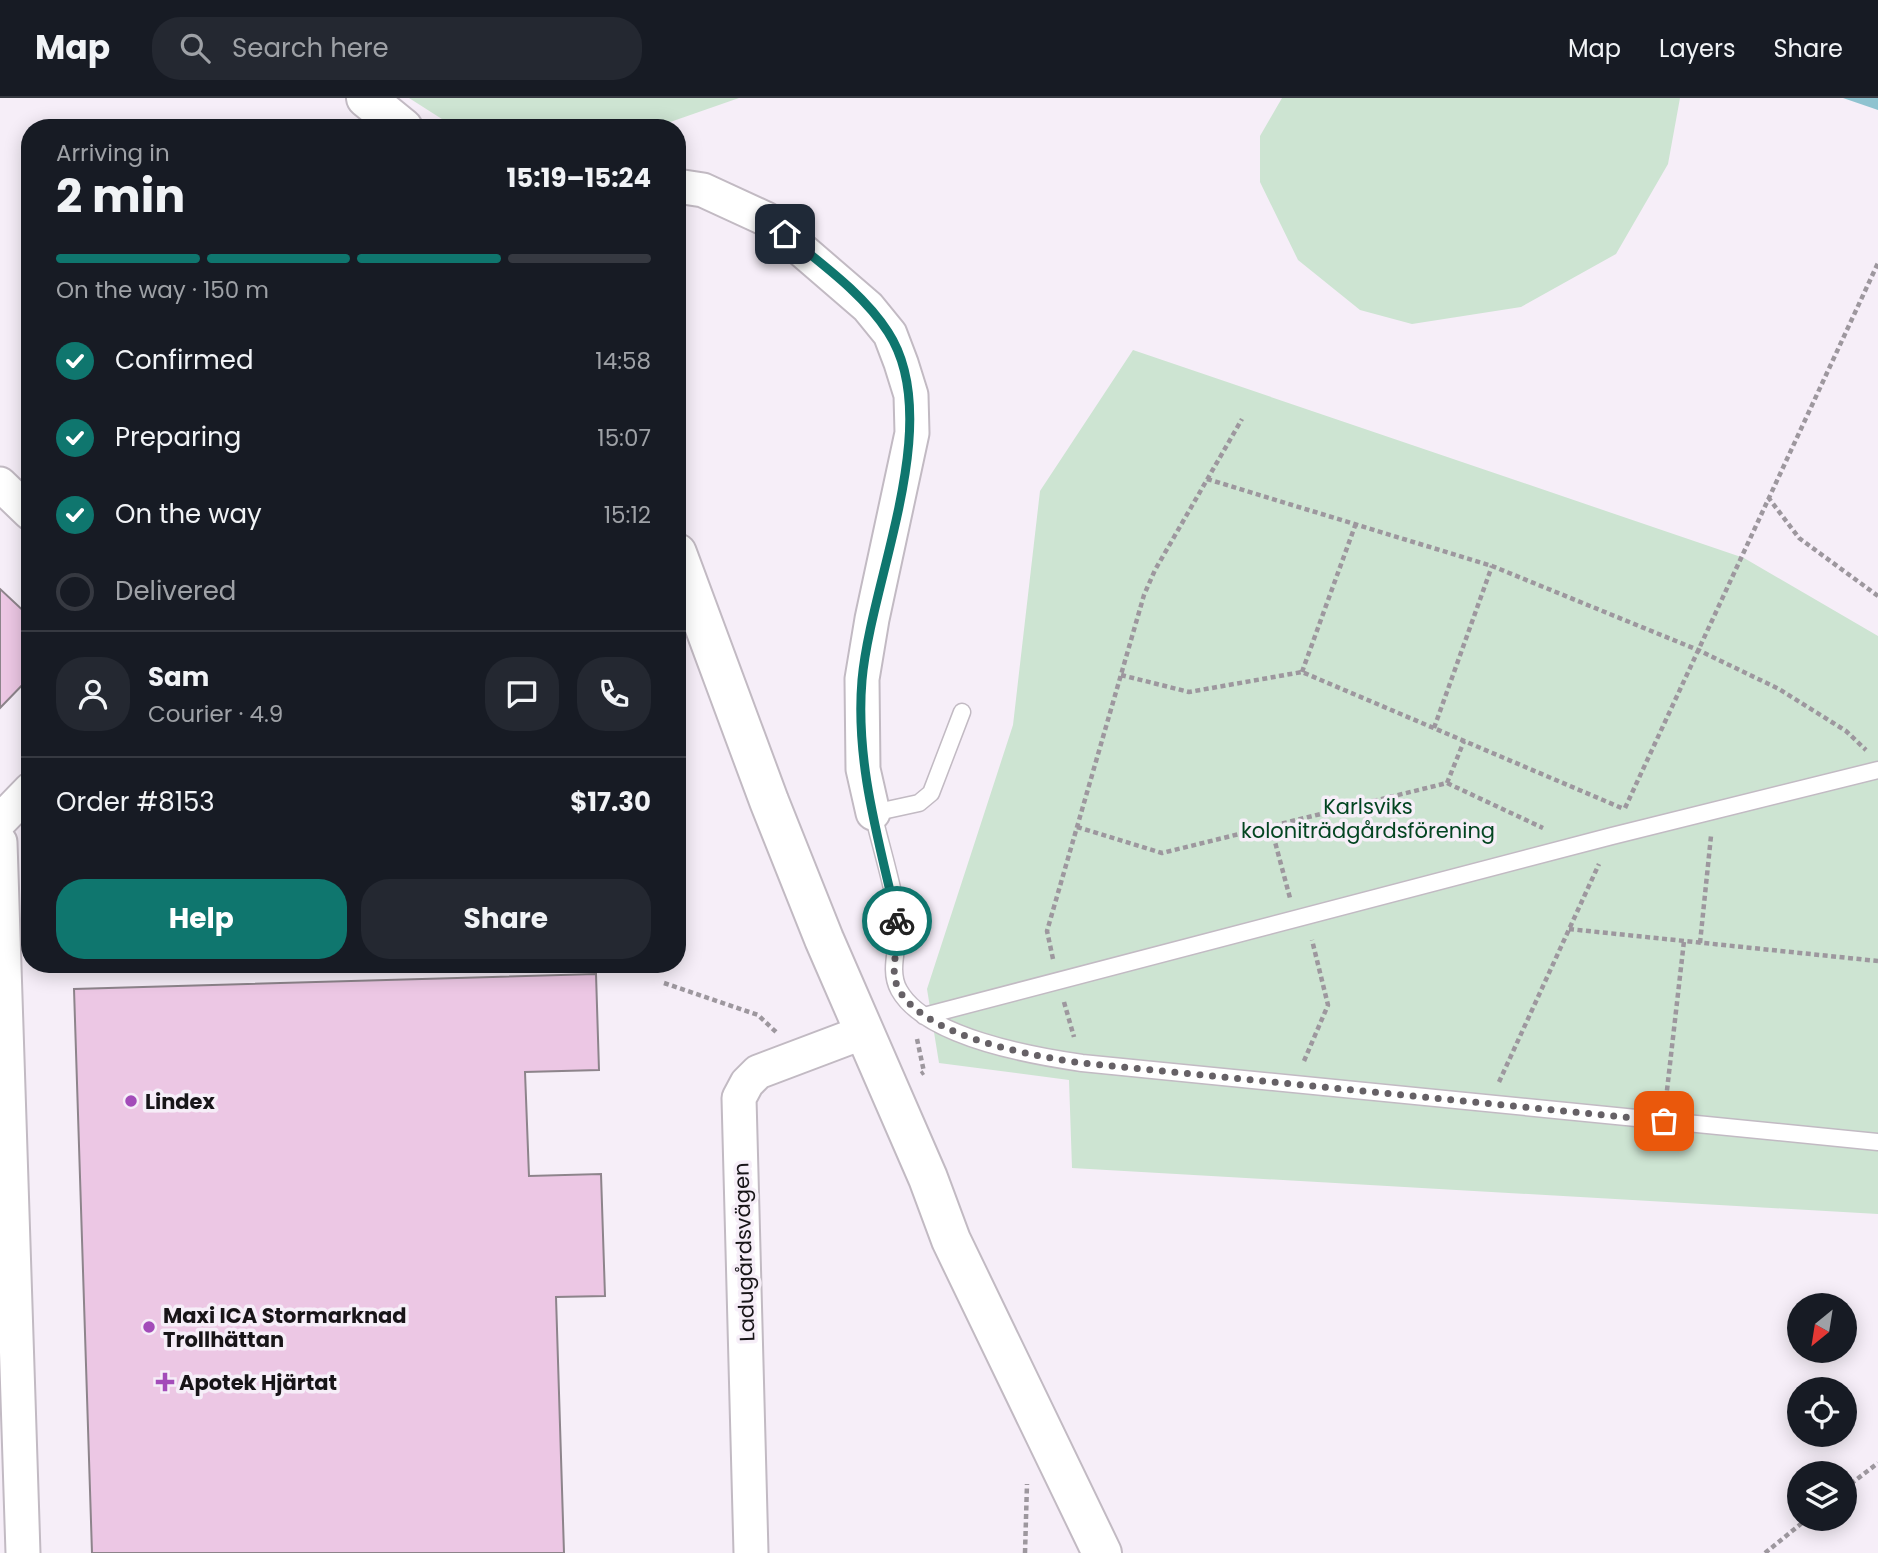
<!DOCTYPE html>
<meta charset="utf-8">
<style>
:root{--surface:#171b24;--page:#242831;--text:#f1f3f6;--muted:#9ea1a6;--line:#363941;--accent:#0f766e}
body{margin:0;font-family:Poppins,sans-serif;background:var(--page);color:var(--text);height:100vh;display:flex;flex-direction:column;font-size:26px;white-space:nowrap}
*{box-sizing:border-box;margin:0}
p{font-size:23px;color:var(--muted)}
.icon{flex:none;width:38px;height:38px;fill:none;stroke:currentColor;stroke-width:2;stroke-linecap:round;stroke-linejoin:round}
.map{position:relative;flex:1;overflow:hidden}
.details{position:absolute;left:21px;top:21px;width:665px;height:854px;display:flex;flex-direction:column;background:var(--surface);border-radius:28px;box-shadow:0 4px 18px #0003}
.details>*{flex:none}
.needle{width:46px;rotate:210deg}
.fabs{position:absolute;left:1787px;top:1195px;display:grid;gap:14px}
.fabs a{display:grid;place-items:center;width:70px;height:70px;border-radius:50%;background:var(--surface);box-shadow:0 4px 18px #0003;font-size:35px}
.pin{position:absolute;display:grid;place-items:center;width:60px;height:60px;color:#fff;margin:-30px;border-radius:14px;box-shadow:0 4px 10px #0006}
.courier{position:absolute;display:grid;place-items:center;width:70px;height:70px;margin:-35px;border:5px solid #0f766e;border-radius:50%;background:#fff;color:#222;box-shadow:0 2px 9px #0007}
.head em{font-style:normal;font-weight:700}
.head div{display:flex;flex-direction:column-reverse}
.head{display:flex;align-items:center;justify-content:space-between;height:119px;padding:0 35px}
h1{font-size:46px;font-weight:700;line-height:52px}
.bar{display:grid;grid-template-columns:repeat(4,1fr);gap:10px 7px;align-content:center;height:84px;padding:0 35px}
.bar i{height:9px;border-radius:5px;background:var(--line)}
.bar .on{background:var(--accent)}
.bar p{grid-column:span 4}
.line{display:flex;align-items:center;gap:18px;padding:0 35px;border-top:2px solid var(--line)}
.line div{flex:1}
.round{display:grid;place-items:center;flex:none;width:74px;height:74px;border-radius:28px;background:var(--page)}
ol{padding:0 35px;list-style:none}
li{display:flex;align-items:center;gap:21px;height:77px}
li p{margin-inline-start:auto}
li .icon{padding:7px;border-radius:50%;background:var(--accent);color:#fff;stroke-width:4}
li:last-child{color:var(--muted)}
li i{width:38px;height:38px;border:4px solid var(--line);border-radius:50%}
.button{display:flex;gap:14px;margin-top:auto;padding:14px 35px}
.button a{flex:1;height:80px;border-radius:28px;background:var(--accent);color:#fff;font-size:28px;font-weight:700;line-height:80px;text-align:center}
.button a+a{background:var(--page);color:var(--text)}
header{display:flex;align-items:center;gap:42px;box-sizing:border-box;height:98px;padding:0 35px;background:var(--surface);border-bottom:2px solid var(--line)}
header strong{font-size:33px}
nav{display:flex;gap:38px;margin-inline-start:auto;font-size:24px}
.search{width:490px;height:63px;background:var(--page);display:flex;align-items:center;gap:18px;box-sizing:border-box;padding:0 24px;border-radius:28px;color:var(--muted);font-size:26px}
.map>svg:first-child{display:block}
.green{fill:#cde4d2}
.water{fill:#8fc3d0}
.building{fill:#ecc7e4;stroke:#8d848b;stroke-width:2}
.lines{fill:none;stroke-linecap:round;stroke-linejoin:round}
.lane-casing{stroke:#c2bac3;stroke-width:19}
.street-casing{stroke:#c2bac3;stroke-width:37}
.secondary-casing{stroke:#c2bac3;stroke-width:42}
.path{stroke:#9d979e;stroke-width:4.5;stroke-dasharray:5 3.5;stroke-linecap:butt}
.lane{stroke:#fff;stroke-width:16}
.street{stroke:#fff;stroke-width:33}
.secondary{stroke:#fff;stroke-width:38}
.done{stroke:#666166;stroke-width:7;stroke-dasharray:0 12.6}
.route{stroke:#0f766e;stroke-width:9}
.poi-dot{fill:#a34cb9;stroke:#f6eef8;stroke-width:2.5}
.labels{text-anchor:middle;dominant-baseline:central;stroke-width:7;stroke-linejoin:round;paint-order:stroke}
.park-label{font-size:21px;fill:#034521;stroke:#f6eef8}
.poi-label{font-size:21px;font-weight:bold;fill:#181518;stroke:#f6eef8;text-anchor:start}
.street-label{font-size:21px;fill:#181518;stroke:#f6eef8}
</style>
<header>
<strong>Map</strong>
<div class="search"><svg class="icon" aria-label="search" viewBox="0 0 24 24"><circle cx="10" cy="10" r="6"/><path d="M15 15l6 6"/></svg>Search here</div>
<nav><a>Map</a><a>Layers</a><a>Share</a></nav>
</header>
<div class="map">
<svg width="1878" height="1455" viewBox="0 0 1878 1455">
<rect width="100%" height="100%" fill="#f6eef8"/>
<path class="green" d="M409,0H739L653,30H456Z
M1282,0H1680L1668,66L1616,156L1521,209L1412,226L1360,212L1298,162L1260,84V38Z
M1133,252L1744,460L1878,538V1116L1072,1070L1069,982L939,965L927,891L1013,627L1040,393Z"/>
<path class="water" d="M1844,0H1878V12L1843,0Z"/>
<path class="building" d="M0,491L30,519V579L0,610Z
M596,876L599,972L525,974L529,1078L601,1076L605,1198L556,1199L564,1455H92L74,891Z"/>
<g class="lines">
<g class="lane-casing">
<path id="lane" d="M962,614L931,695L919,705L873,715C879,743 900,809 898,834C897,853 889,874 899,892C925,939 1033,958 1082,965L1878,1044
M924,918L1612,738L1878,672"/>
</g>
<g class="street-casing">
<path id="street" d="M677,88L703,92L766,121L868,209L890,236L901,265L911,297L912,335L872,521L862,581L863,671L873,715
M0,386L30,415
M0,723L30,692
M0,744L23,1455
M751,1455L739,1000L747,985L758,974L864,934"/>
</g>
<g class="secondary-casing">
<path id="secondary" d="M366,0L403,30
M677,455L769,703L824,841L928,1080L951,1142L1102,1455"/>
</g>
<path class="path" d="M1207,381L1492,468L1698,552L1779,591L1846,633L1866,652
M1768,399L1799,440L1878,498
M1302,574L1356,425
M1121,577L1189,594L1302,574L1624,711
M1434,630L1492,468
M1447,685L1464,643
M1625,710L1878,165
M1077,729L1162,755L1447,685L1543,730
M1271,729L1290,800
M1569,831L1878,863
M1700,845L1711,738
M1053,861L1047,833L1144,497L1155,472L1242,321
M664,885L758,917L776,934
M1064,904L1074,939
M917,941L924,974L921,976
M1304,963L1328,907L1312,842
M1499,984L1599,766
M1666,1001L1684,843
M1844,1391L1878,1365
M1025,1455L1027,1386
M1765,1455L1807,1421"/>
<use href="#lane" class="lane"/>
<use href="#street" class="street"/>
<use href="#secondary" class="secondary"/>
</g>
<g class="lines">
<path class="done" d="M897,823C902,845 887,870 899,892C926,939 1032,958 1082,965L1664,1023"/>
<path class="route" d="M785,136C820,165 863,195 888,234C946,323 871,481 862,582C855,664 879,743 897,823"/>
</g>
<g class="poi-dot">
<circle cx="131" cy="1003" r="7"/>
<circle cx="149" cy="1229" r="7"/>
<path d="M161.5 1273.5h7v7h7v7h-7v7h-7v-7h-7v-7h7z"/>
</g>
<g class="labels">
<g class="park-label">
<text x="1368" y="708">Karlsviks<tspan x="1368" dy="24">koloniträdgårdsförening</tspan></text>
</g>
<g class="poi-label">
<text x="145" y="1003">Lindex</text>
<text x="163" y="1217">Maxi ICA Stormarknad<tspan x="163" dy="24">Trollhättan</tspan></text>
<text x="179" y="1284">Apotek Hjärtat</text>
</g>
<g class="street-label">
<text transform="translate(744 1154) rotate(-92)">Ladugårdsvägen</text>
</g>
</g>
</svg>
<div class="fabs">
<a><svg class="needle" viewBox="-14 -14 28 28"><path d="M0-13l5 13h-10z" fill="#e53935"/><path d="M0 13l5-13h-10z" fill="#9ea1a6"/></svg></a>
<a><svg class="icon" aria-label="locate" viewBox="0 0 24 24"><circle cx="12" cy="12" r="6"/><path d="M12 2v4M12 18v4M2 12h4M18 12h4"/></svg></a>
<a><svg class="icon" aria-label="layers" viewBox="0 0 24 24"><path d="M12 4l9 5-9 5-9-5zM3 14l9 5 9-5"/></svg></a>
</div>
<div class="pin" style="left:1664px;top:1023px;background:#ea580c"><svg class="icon" aria-label="bag" viewBox="0 0 24 24"><path d="M5 8h14l-1 12H6zM9 8a3 3 0 0 1 6 0"/></svg></div>
<div class="pin" style="left:785px;top:136px;background:#1f2937"><svg class="icon" aria-label="home" viewBox="0 0 24 24"><path d="M3 11l9-7 9 7M6 9v11h12V9"/></svg></div>
<div class="courier" style="left:897px;top:823px"><svg class="icon" aria-label="bike" viewBox="0 0 24 24"><circle cx="6" cy="16" r="4"/><circle cx="18" cy="16" r="4"/><path d="M6 16l4-8h5l3 8M10 8l3 8H6M13 5h3"/></svg></div>
<section class="details">
<div class="head"><div><h1>2 min</h1><p>Arriving in</p></div><em>15:19–15:24</em></div>
<div class="bar"><i class="on"></i><i class="on"></i><i class="on"></i><i></i><p>On the way · 150 m</p></div>
<ol>
<li><svg class="icon" aria-label="check" viewBox="0 0 24 24"><path d="M5 12l5 5 9-10"/></svg>Confirmed<p>14:58</p></li>
<li><svg class="icon" aria-label="check" viewBox="0 0 24 24"><path d="M5 12l5 5 9-10"/></svg>Preparing<p>15:07</p></li>
<li><svg class="icon" aria-label="check" viewBox="0 0 24 24"><path d="M5 12l5 5 9-10"/></svg>On the way<p>15:12</p></li>
<li><i></i>Delivered</li>
</ol>
<div class="line" style="height:126px"><a class="round"><svg class="icon" aria-label="person" viewBox="0 0 24 24"><circle cx="12" cy="8" r="4"/><path d="M4 21q1-7 8-7t8 7"/></svg></a><div><b>Sam</b><p>Courier · 4.9</p></div><a class="round"><svg class="icon" aria-label="chat" viewBox="0 0 24 24"><path d="M4 5h16v11H9l-5 4z"/></svg></a><a class="round"><svg class="icon" aria-label="phone" viewBox="0 0 24 24"><path d="M5 4h4l2 5-3 2q2 4 5 5l2-3 5 2v4C11 20 4 13 5 4z"/></svg></a></div>
<div class="line" style="height:91px"><div>Order #8153</div><b>$17.30</b></div>
<div class="button"><a>Help</a><a>Share</a></div>
</section>
</div>
